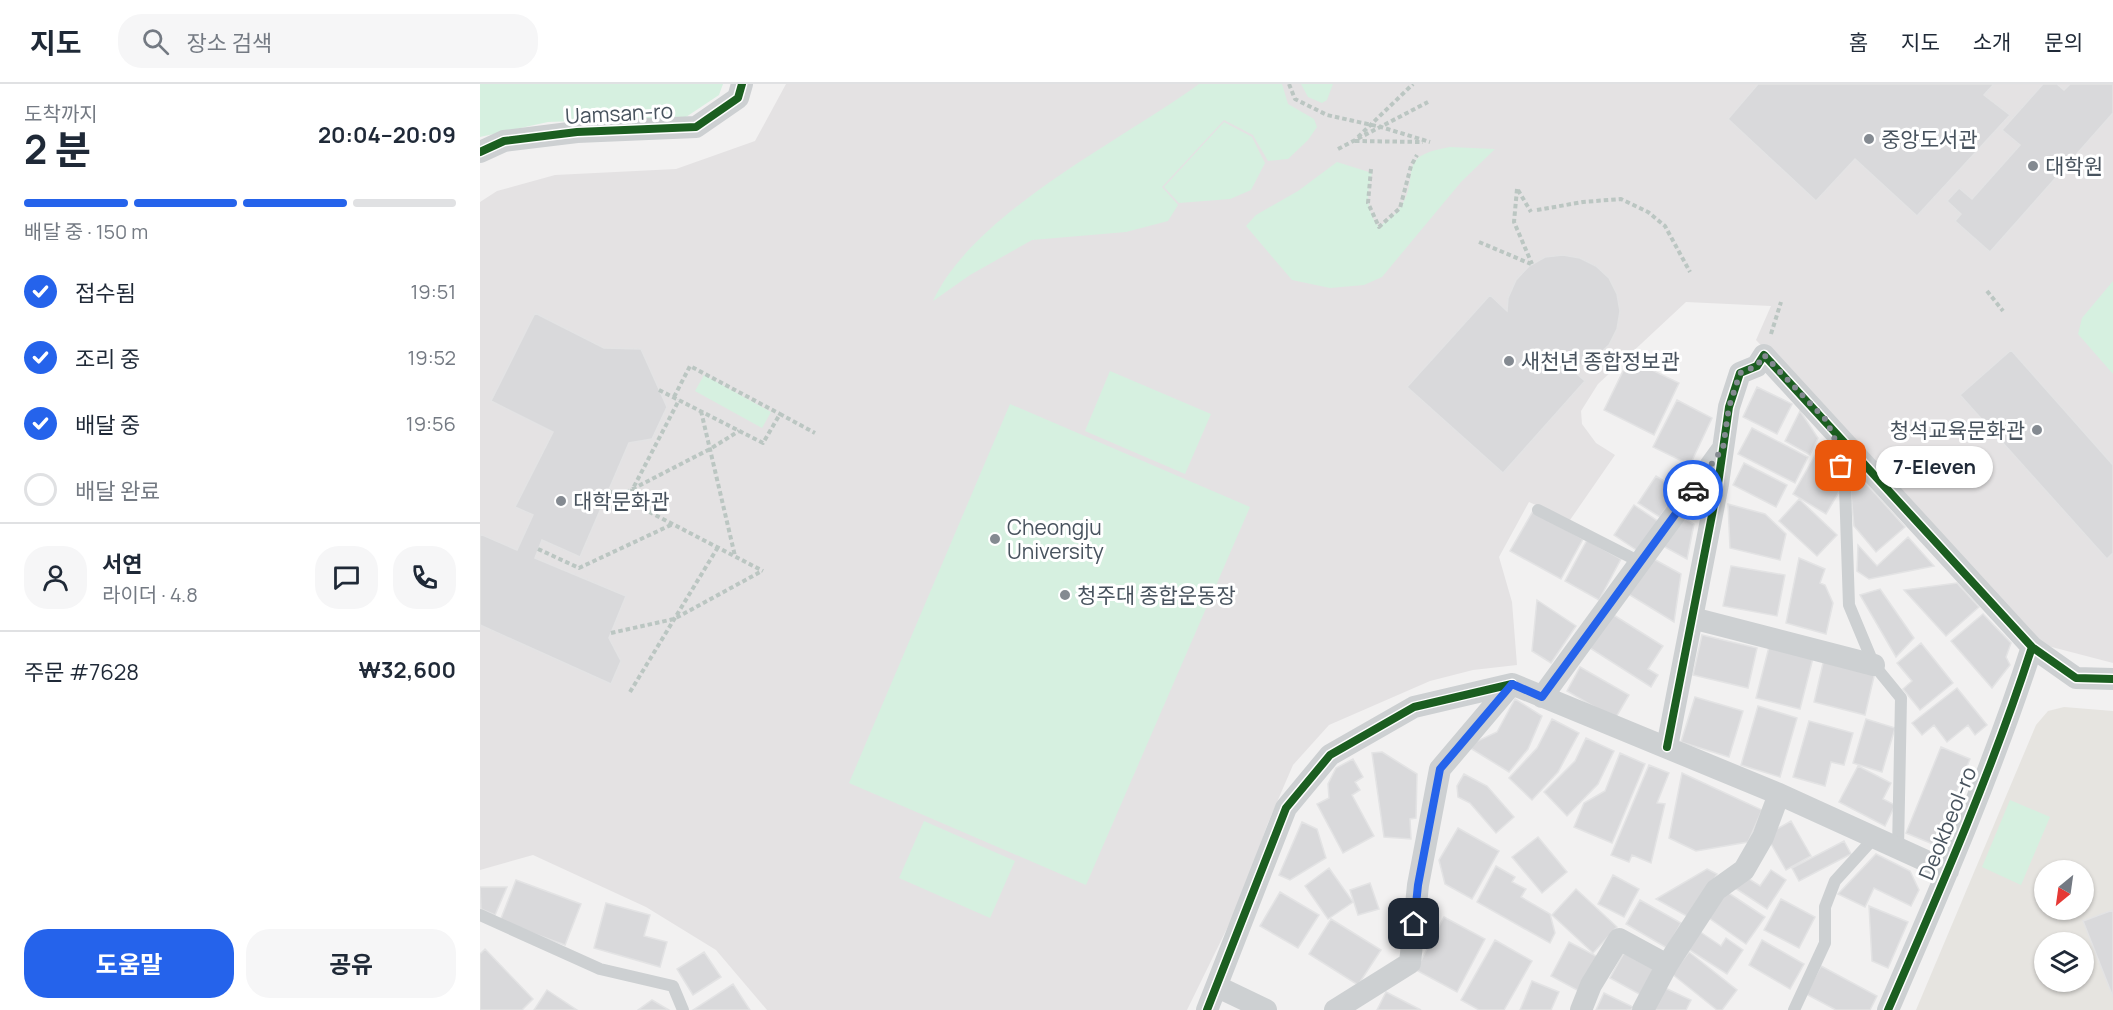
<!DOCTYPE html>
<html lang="ko">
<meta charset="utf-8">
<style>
:root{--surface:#fff;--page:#f6f6f7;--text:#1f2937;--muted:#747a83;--line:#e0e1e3;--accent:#2563eb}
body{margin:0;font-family:Manrope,"Noto Sans KR",sans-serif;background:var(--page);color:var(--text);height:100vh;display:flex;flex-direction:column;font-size:22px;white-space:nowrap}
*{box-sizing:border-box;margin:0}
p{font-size:20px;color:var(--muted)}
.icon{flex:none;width:33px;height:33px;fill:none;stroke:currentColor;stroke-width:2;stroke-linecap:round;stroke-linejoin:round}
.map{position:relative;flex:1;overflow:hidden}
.side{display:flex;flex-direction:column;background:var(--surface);width:480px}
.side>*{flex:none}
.needle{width:39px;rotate:209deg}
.tools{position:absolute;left:1554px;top:776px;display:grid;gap:12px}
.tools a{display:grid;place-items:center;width:60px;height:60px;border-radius:50%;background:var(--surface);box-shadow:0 2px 4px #0004;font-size:30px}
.pin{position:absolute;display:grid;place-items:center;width:51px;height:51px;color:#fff;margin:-26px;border-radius:12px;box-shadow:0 3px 9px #0006}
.courier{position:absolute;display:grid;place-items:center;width:60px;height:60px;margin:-30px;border:4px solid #2563eb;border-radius:50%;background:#fff;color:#222;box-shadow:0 2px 8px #0007}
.bubble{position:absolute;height:42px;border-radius:21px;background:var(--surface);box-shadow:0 2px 4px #0004;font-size:20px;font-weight:700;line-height:42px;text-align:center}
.summary em{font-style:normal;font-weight:700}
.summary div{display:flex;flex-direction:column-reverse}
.summary{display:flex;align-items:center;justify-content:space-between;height:102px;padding:0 24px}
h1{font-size:39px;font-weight:700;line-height:45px}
.bar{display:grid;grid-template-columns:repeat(4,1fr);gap:9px 6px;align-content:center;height:72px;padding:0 24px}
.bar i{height:8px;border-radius:4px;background:var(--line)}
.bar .active{background:var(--accent)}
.bar p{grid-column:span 4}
.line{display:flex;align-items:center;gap:15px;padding:0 24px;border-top:2px solid var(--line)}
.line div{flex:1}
.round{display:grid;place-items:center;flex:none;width:63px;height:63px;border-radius:24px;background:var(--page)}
ol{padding:0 24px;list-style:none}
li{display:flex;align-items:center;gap:18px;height:66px}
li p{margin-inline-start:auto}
li .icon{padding:6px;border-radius:50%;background:var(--accent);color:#fff;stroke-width:4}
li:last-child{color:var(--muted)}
li i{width:33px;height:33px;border:3px solid var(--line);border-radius:50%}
.button{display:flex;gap:12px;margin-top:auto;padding:12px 24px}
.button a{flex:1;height:69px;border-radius:24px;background:var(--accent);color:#fff;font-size:24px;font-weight:700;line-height:69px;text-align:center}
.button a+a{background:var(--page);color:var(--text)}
header{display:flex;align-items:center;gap:36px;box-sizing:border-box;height:84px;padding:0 30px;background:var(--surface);border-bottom:2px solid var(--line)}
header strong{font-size:28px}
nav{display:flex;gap:33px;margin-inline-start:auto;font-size:21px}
.search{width:420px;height:54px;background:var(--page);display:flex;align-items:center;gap:15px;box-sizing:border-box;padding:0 21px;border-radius:24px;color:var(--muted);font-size:22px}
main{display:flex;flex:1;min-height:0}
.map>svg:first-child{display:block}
.commercial{fill:#e6e4e0;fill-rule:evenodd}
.education{fill:#e4e2e3}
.green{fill:#d6f0e0}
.building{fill:#d9d9db;stroke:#e3e3e4;stroke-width:1.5}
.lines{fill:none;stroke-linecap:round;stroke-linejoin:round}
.path{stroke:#bbc6c2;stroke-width:4;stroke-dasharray:4.5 3;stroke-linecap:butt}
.lane{stroke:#cdd0d2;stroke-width:12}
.street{stroke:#cdd0d2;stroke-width:22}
.cycleway-casing{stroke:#fff;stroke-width:11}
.cycleway{stroke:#1b5e20;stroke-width:8}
.done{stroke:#848a91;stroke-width:6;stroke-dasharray:0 10.8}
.route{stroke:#2563eb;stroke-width:8}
.poi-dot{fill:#848a91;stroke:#fff;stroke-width:2}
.labels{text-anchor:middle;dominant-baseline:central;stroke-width:6;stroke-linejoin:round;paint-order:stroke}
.street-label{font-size:21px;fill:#48535e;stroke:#fff}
.poi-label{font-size:21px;fill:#48535e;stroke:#fff;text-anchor:start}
</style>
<header>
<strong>지도</strong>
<div class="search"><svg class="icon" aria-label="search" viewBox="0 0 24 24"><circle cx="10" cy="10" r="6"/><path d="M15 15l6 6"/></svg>장소 검색</div>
<nav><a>홈</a><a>지도</a><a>소개</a><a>문의</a></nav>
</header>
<main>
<section class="side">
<div class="summary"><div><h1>2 분</h1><p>도착까지</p></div><em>20:04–20:09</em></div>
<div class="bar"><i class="active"></i><i class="active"></i><i class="active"></i><i></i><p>배달 중 · 150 m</p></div>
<ol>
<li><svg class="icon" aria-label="check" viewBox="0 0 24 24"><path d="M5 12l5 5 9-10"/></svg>접수됨<p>19:51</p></li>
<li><svg class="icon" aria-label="check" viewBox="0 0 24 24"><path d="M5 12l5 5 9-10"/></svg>조리 중<p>19:52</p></li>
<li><svg class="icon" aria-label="check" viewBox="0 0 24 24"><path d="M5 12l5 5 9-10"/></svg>배달 중<p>19:56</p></li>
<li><i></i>배달 완료</li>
</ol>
<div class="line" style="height:108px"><a class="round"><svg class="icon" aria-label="person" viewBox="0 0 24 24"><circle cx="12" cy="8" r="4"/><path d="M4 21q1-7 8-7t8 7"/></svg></a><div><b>서연</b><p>라이더 · 4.8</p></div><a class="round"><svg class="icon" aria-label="chat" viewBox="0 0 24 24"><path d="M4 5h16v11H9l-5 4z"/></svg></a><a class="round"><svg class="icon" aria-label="phone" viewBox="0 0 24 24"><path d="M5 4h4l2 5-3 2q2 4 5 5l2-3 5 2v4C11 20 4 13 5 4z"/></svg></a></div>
<div class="line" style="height:78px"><div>주문 #7628</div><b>₩32,600</b></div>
<div class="button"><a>도움말</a><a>공유</a></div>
</section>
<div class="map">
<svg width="1633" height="926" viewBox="0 0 1633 926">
<rect width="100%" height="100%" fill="#f2f1f1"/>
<path class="commercial" d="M1584,623L1633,627V926H1436L1556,641L1568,627ZM1564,786H1604V825H1564ZM1564,858H1604V897H1564Z"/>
<path class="education" d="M306,0H1633V579L1564,561L1276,256L1291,222L1206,218L1118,300L1101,327L1102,340L1116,359L1135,371L1090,436L1049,418L1019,473L1032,518L1037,581L993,586L950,597L849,641L813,681L788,739L757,824L707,926H287L236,866L166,823L53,771L0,786V118L17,107L75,91L196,85L275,57Z"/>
<path class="green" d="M0,0H243L239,11L206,33L68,38L0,53Z
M719,0H802L808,20L834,35L837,43L828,56L808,75L788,77L773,51L744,36L682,103L698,121L688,137L646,148L552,156L490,191L453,217C494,128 641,57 719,0Z
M821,0H853L847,16L842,19L828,13Z
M744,38L772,53L785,79L771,106L750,115L699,119L684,103Z
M970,63L1015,65L981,98L902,193L884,201L850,204L812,196L766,142L776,131L818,107L857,78L892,89C887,109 885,126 899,143C906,137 916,131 920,124C943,90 912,73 970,63Z
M1633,197V290L1598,250L1602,234Z
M630,287L731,330L705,390L605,347Z
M224,291L291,328L282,344L215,307Z
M530,320L770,423L606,801L369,699Z
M1530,716L1570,733L1541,801L1502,783Z
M444,737L535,777L510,834L419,794Z"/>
<path class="building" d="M1278,0H1514L1504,11L1530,31L1437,132L1375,75L1336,117L1248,35Z
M1563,0H1577L1584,6L1590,0H1633V29L1510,168L1475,137L1481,130L1467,117L1479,104L1492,115L1540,61L1522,46Z
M1083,171L1100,174L1116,182L1129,194L1137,210L1140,227L1137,245L1129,261L1116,273L1099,282L1087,281L1105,297L1023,389L927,303L1010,211L1027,227L1028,214L1036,196L1049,182L1065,173Z
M55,229L124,264L161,265L187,323L172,355L149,359L100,473L62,456L55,474L146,512L129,554L141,577L131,600L0,541V450L37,466L53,431L35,423L73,348L11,317Z
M1531,266L1633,381V469L1627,475L1480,311Z
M1149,275L1199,299L1174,351L1124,326Z
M1277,303L1312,320L1297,350L1263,333Z
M1197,316L1232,334L1210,381L1173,363Z
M1320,327L1338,354L1330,371L1305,357Z
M1272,344L1328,373L1315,399L1258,370Z
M1341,361L1363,401L1346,430L1313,410Z
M1264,379L1307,401L1296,423L1253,401Z
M1374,386L1425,443L1396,468L1374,442L1369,390Z
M1176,392L1198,406L1180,433L1158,419Z
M1319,415L1357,451L1337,472L1299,437Z
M1248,420L1285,430L1306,450L1300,476L1250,464Z
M1154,421L1179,438L1158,467L1134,451Z
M1053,427L1103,455L1081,495L1030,467Z
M1201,432L1214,440L1207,475L1183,462Z
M1428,453L1454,482L1389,495L1377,487L1378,461L1397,482Z
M1107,456L1141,475L1119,516L1085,497Z
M1170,473L1201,490L1194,538L1145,508Z
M1319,474L1345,485L1340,499L1345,501L1353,519L1346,550L1306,539Z
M1251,482L1305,491L1297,532L1243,522Z
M1477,499L1499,523L1466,552L1424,506Z
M1400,505L1434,554L1416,573L1380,511Z
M1057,516L1096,542L1071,579L1052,567Z
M1132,530L1183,562L1168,585L1178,591L1171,603L1110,564Z
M1503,530L1531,559L1526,573L1530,581L1512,604L1471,557Z
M1222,551L1277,564L1268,604L1213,591Z
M1441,559L1473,599L1440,626L1423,605L1432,597L1417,579Z
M1289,563L1333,574L1320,625L1276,614Z
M1344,575L1395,588L1385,631L1334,618Z
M1100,583L1149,611L1135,635L1087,607Z
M1477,604L1507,641L1495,651L1488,641L1467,658L1454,641L1442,651L1432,639Z
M1215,613L1263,627L1249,673L1201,658Z
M1035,615L1062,632L1048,665L1029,688L987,662L1017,648Z
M1278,622L1317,634L1300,693L1261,681Z
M1072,635L1099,649L1078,688L1052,716L1029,694L1057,664Z
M1386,635L1415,644L1402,688L1373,679Z
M1329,637L1373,649L1364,681L1351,678L1345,702L1313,693Z
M1106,654L1134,667L1118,700L1087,732L1064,708L1095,677Z
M1461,663L1490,675L1455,761L1426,749Z
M902,668L937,690L936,734L930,735L931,755L904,753L892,669Z
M1140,669L1165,680L1132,759L1094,743L1104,719L1125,707Z
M873,675L883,693L875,698L880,706L872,711L894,752L863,769L837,720L849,714L848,700L856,684Z
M1169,681L1189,689L1177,719L1185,720L1171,779L1152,771L1149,778L1131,771Z
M1378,682L1411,699L1403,715L1415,721L1405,742L1359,718Z
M1202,689L1282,726L1268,758L1216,767L1189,754Z
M984,690L1007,702L1034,733L1016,749L990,719L978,713L977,702Z
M1311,737L1331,772L1306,786L1286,751Z
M822,738L837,745L846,774L810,796L799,791Z
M978,744L1019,767L992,815L965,800L959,776Z
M1058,753L1087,788L1062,809L1032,773Z
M1364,757L1371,770L1319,797L1312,784Z
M1396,770L1430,787L1439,806L1431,822L1394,804L1385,823L1358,810Z
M1016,782L1035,793L1032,798L1046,805L1041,813L1070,830L1075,849L1070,859L997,818Z
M849,784L873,818L848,835L825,802Z
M1227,785L1237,790L1212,835L1176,815Z
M1291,786L1306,796L1287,825L1255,804L1263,791L1280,802Z
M1133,791L1159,805L1144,833L1118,820Z
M36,796L101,820L85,861L20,837Z
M890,799L899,825L878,831L870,806Z
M0,803H27L15,831L1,825Z
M1096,805L1137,843L1113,869L1072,831Z
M1244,806L1285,833L1266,860L1226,832Z
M800,808L839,831L818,864L780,842Z
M1301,815L1335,833L1319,864L1284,846Z
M1160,816L1201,839L1187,864L1146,840Z
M126,819L170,831L164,852L187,858L180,883L114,864Z
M1389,822L1428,838L1408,884L1392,877Z
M1633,826V913L1603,837Z
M964,833L1005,855L977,908L936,886Z
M851,835L901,866L878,901L829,870Z
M1216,845L1241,862L1246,854L1263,866L1247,890L1205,863Z
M1015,856L1052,877L1024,926H999L981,916Z
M1282,856L1324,880L1310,905L1269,881Z
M1089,858L1118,873L1099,907L1071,892Z
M5,865L53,915L42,926H0V870Z
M224,868L241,893L213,911L197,885Z
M1209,868L1257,906L1242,926H1237L1192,890Z
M1144,869L1175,886L1161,911L1130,894Z
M1341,882L1397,912L1390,926H1356L1326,910Z
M1052,897L1079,908L1071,926H1040Z
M253,900L270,926H213Z
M1185,904L1211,916L1206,926H1174Z
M67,906L97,926H54Z
M906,908L941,926H897Z
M1124,909L1153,923L1151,926H1116Z
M172,916L189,926H158Z"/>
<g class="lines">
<path class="path" d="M809,0L815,15L847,31L901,43L950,58
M878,53L933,0
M875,57L943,58
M858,65L948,18
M891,85L888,119L899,143L920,124L931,82L937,71
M1037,105L1034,138L1052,180
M1038,106L1051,128
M1057,126L1103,118L1141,115L1168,128L1185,142L1210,188
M999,158L1051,180
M1507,207L1523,227
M1291,250L1301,218
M179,306L283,359L300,330L335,349
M194,313L210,282L300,330
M221,327L255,472
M129,407L283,487
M139,412L230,365L259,347
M147,416L199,316
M58,465L99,484L193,440
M131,549L194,535L282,487
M150,608L238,463"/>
<path class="lane" d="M1354,353L1365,403L1369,521L1394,581L1421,614L1418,765
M1058,426L1160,478
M0,831L120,885L193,902L203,926
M1314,926L1345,859V823L1355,797L1394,754"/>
<path class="street" d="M0,68L24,57L97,48L216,43L258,14L262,0
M1212,534L1394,581
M1032,600L1299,710L1468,787
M1062,613L1241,367
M1187,663L1238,400L1249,323L1260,289L1277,282L1284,271L1552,563L1596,594L1633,595
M738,903L786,926
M727,926L806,724L850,671L934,623L1032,600
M855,926L930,879L938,801L960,685L1032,600
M1101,926L1111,901L1139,855L1187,881
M1163,926L1187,881L1236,806L1264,786L1283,753L1299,710
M1408,926C1460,806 1512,687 1552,563"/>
<g class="cycleway-casing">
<path id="cycleway" d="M0,68L24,57L97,48L216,43L258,14L262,0
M1187,663L1238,400L1249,323L1260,289L1277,282L1284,271L1552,563L1596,594L1633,595
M727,926L806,724L850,671L934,623L1032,600
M1408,926C1460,806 1512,687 1552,563"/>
</g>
<use href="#cycleway" class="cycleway"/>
</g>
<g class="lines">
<path class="done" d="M1213,406L1243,364L1249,323L1260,289L1277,282L1284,271L1346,336L1357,360L1361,382"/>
<path class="route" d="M934,840L938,801L960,685L1032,600L1062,613L1213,406"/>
</g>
<g class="poi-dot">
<circle cx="1389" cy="55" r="6"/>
<circle cx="1553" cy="82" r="6"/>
<circle cx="1029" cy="277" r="6"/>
<circle cx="1557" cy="346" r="6"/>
<circle cx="81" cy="417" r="6"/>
<circle cx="515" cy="455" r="6"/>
<circle cx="585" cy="511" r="6"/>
</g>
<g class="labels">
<g class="street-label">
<text transform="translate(139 29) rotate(-3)">Uamsan-ro</text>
<text transform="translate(1467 739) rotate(-68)">Deokbeol-ro</text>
</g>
<g class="poi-label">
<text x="1401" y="55">중앙도서관</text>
<text x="1565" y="82">대학원</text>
<text x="1041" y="277">새천년 종합정보관</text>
<text x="1545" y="346" text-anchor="end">청석교육문화관</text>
<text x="93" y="417">대학문화관</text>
<text x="527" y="443">Cheongju<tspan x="527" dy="24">University</tspan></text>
<text x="597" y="511">청주대 종합운동장</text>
</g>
</g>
</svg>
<div class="tools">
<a><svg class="needle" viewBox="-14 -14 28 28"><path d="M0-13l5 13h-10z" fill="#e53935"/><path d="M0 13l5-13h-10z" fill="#747a83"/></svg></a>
<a><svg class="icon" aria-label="layers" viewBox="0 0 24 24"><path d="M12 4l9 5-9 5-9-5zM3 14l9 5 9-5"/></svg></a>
</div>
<div class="pin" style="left:1361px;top:382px;background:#ea580c"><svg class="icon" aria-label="bag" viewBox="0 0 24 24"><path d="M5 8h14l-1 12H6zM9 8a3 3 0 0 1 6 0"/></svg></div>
<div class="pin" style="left:934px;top:840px;background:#1f2937"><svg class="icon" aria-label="home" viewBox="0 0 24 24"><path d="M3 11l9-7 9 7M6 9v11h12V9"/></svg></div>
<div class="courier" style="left:1213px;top:406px"><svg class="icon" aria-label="car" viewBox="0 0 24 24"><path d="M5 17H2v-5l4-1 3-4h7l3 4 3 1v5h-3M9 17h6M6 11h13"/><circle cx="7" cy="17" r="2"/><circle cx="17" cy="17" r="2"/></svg></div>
<div class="bubble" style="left:1396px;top:362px;width:117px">7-Eleven</div>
</div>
</main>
